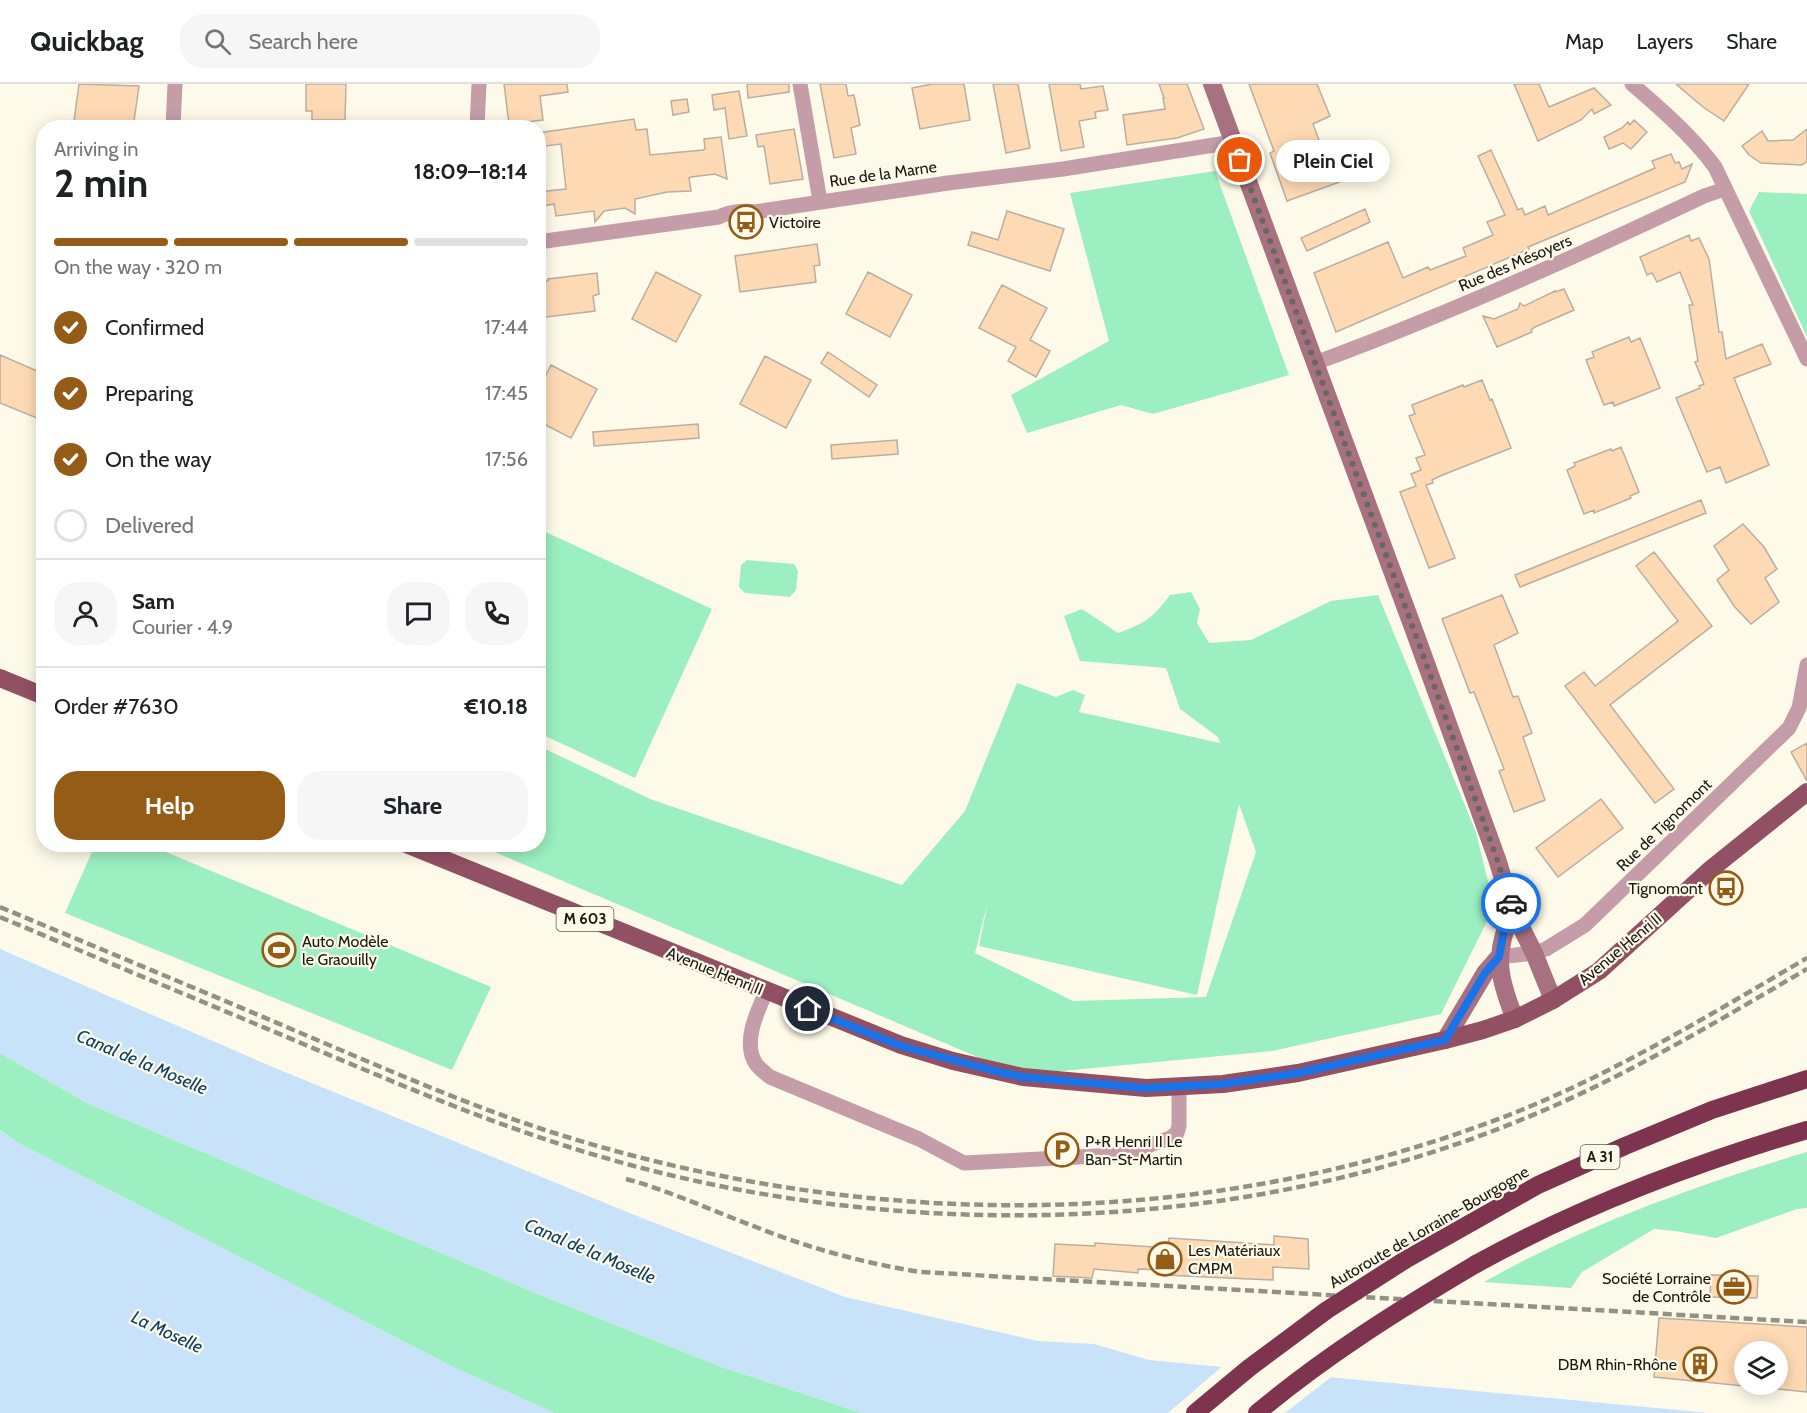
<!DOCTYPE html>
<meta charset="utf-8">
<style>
:root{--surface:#fff;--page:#f6f6f6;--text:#202124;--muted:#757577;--line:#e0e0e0;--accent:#945c16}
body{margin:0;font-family:Cabin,sans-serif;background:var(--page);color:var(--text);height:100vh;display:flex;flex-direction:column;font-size:22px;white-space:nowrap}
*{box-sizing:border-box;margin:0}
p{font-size:20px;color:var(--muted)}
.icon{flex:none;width:33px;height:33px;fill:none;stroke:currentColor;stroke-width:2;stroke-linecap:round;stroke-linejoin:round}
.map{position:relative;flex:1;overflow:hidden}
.sheet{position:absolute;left:36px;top:36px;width:510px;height:732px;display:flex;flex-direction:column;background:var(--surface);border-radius:24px;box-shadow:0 3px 15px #0003}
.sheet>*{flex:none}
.tools{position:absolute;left:1734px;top:1257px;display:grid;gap:12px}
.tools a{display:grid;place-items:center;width:54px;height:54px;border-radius:50%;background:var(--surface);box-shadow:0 3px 15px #0003;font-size:30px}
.pin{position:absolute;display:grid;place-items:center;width:51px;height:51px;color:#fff;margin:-26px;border:3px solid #fff;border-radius:50%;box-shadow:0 2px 6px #0007}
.courier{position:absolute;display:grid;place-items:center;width:60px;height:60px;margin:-30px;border:4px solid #1a73e8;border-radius:50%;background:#fff;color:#222;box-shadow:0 2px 8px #0007}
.bubble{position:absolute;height:42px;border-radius:21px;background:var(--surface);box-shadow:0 3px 15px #0003;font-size:20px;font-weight:700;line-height:42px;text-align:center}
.summary em{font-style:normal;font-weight:700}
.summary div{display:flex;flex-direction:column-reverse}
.summary{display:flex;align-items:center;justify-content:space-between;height:102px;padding:0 18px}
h1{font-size:39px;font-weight:700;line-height:45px}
.bar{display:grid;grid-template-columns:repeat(4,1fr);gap:9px 6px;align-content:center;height:72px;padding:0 18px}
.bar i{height:8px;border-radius:4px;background:var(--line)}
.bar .on{background:var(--accent)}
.bar p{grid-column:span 4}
.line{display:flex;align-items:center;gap:15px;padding:0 18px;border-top:2px solid var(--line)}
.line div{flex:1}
.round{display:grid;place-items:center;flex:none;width:63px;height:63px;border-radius:24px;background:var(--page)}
ol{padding:0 18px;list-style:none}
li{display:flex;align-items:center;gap:18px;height:66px}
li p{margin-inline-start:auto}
li .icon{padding:6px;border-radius:50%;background:var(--accent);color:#fff;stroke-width:4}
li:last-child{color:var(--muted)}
li i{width:33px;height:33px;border:3px solid var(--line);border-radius:50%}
.cta{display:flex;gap:12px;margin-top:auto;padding:12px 18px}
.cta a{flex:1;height:69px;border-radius:24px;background:var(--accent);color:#fff;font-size:24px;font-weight:700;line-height:69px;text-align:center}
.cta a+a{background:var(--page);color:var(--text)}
header{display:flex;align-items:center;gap:36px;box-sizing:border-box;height:84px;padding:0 30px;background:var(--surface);border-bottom:2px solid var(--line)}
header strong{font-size:28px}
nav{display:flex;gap:33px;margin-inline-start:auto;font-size:21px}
.search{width:420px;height:54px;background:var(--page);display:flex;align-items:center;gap:15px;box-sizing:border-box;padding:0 21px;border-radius:24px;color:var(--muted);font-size:22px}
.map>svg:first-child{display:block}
.green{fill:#9cefc1;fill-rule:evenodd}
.water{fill:#c8e2fa}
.pier{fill:#fefae9}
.building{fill:#fedab4;stroke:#baaea2;stroke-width:1.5}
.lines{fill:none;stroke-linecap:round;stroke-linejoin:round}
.street{stroke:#c49da8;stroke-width:15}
.secondary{stroke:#a87181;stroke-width:18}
.primary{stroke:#925065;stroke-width:18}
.highway{stroke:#7e344e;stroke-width:18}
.rail{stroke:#939085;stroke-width:4.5;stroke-dasharray:9 4.5;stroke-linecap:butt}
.highway-bridge{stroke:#7e344e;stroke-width:18}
.done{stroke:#6a675e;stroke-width:6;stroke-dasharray:0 10.8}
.route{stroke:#1a73e8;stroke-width:8}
.labels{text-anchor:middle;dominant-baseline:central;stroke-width:4.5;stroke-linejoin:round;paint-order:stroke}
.shield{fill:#fefae9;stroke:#5e5c53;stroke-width:1.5}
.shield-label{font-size:15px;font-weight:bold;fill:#1a1813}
.street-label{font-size:16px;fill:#1a1813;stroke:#fefae9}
.poi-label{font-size:16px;fill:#1a1813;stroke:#fefae9;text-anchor:start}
.water-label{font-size:18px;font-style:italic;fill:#0b3f64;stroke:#fefae9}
</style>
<header>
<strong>Quickbag</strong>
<div class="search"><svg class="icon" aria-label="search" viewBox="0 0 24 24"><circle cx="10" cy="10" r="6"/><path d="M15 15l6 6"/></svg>Search here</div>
<nav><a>Map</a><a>Layers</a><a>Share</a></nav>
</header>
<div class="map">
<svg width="1807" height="1329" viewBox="0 0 1807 1329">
<rect width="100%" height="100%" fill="#fefae9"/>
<path class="green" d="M1215,87L1289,291L1153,330L1121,321L1027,349L1011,311L1109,257L1070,109Z
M1759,108L1807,110V253L1749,127Z
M539,445L712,525L635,694L539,649Z
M747,476L794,480L798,487L796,506L790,513L745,509L739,503L741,481Z
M1191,508L1200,525L1197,539L1209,559L1251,556L1331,517L1378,511L1476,748L1494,823L1441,930L1272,967L1020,991L478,761L538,760L539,662L650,715L902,801L965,727L1017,599L1056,613L1073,606L1085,611L1079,628L1220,659L1218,653L1180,625L1166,584L1080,577L1064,532L1082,525L1118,549C1145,539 1152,535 1170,511ZM1239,720L1256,768L1206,913L1073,917L975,869L988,817L979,862L1197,911Z
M95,761H149L491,903L452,986L65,829Z
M0,969L87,1019L548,1214L722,1283L862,1329H554L457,1285L18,1059L0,1046Z
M1807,1068V1124L1797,1125L1716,1154L1675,1147L1654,1145L1582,1188L1571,1204L1484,1198C1585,1141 1696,1101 1807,1068Z"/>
<path class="water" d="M0,865L275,984L632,1130L845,1213L1038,1257L1094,1260L1149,1276L1709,1329H862L722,1283L548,1214L87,1019L0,969Z
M0,1046L18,1059L457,1285L554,1329H0Z"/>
<path class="pier" d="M1225,1280L1335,1290L1285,1329H1168Z"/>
<path class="building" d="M79,0L139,2L133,44L74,37Z
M306,0H346L345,36H312V27H306Z
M504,0H567L568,8L540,12L543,36L509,40Z
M747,0H789V8L748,14Z
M820,0H846L848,12L854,11L860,41L851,44L856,70L834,74Z
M932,0H964L970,36L920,45L912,4Z
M993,0H1018L1030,64L1006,69Z
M1049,0H1080L1081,5L1103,2L1108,26L1095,28L1096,34L1079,37L1084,63L1061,67Z
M1159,0H1187L1204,45L1177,54L1127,61L1123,31L1165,25L1163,14H1164Z
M1249,0H1317L1330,32L1313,40L1324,70L1334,66L1345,96L1287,117L1270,69L1274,67Z
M1514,0H1539L1549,23L1594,4L1611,21L1594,30L1592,25L1581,36L1538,57Z
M1676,0H1749L1724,37L1703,23Z
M739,7L747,52L729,55L725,24L714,26L712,11Z
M687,15L689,28L673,31L671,17Z
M634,35L636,46L647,45L650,71L703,66L705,65L704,55L721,53L727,95L715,90L691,93L689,94L691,107L667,108L635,115V130L625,124L604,127L595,138L594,127L556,132L554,120L538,123V108L566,105L561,60L538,63V49Z
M1634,36L1647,48L1631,65L1623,59L1609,65L1604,53L1622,44L1628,38L1630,41Z
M794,45L803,95L770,100L764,62L758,63L756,51Z
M1807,45V77L1802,81L1761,79L1749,71L1742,62L1762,47L1768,57L1793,56Z
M1491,66L1518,126L1522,124L1525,131L1545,122L1548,131L1655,84L1652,77L1671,70L1675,79L1679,78L1682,85L1692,80L1685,98L1528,163L1529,165L1336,248L1314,189L1388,158L1403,194L1428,183L1430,186L1466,172L1463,164L1493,151L1487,138L1505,131L1478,72Z
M1365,125L1370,138L1307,167L1301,154Z
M1007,127L1064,145L1050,187L968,161L972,148L998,156Z
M1689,151L1691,157L1699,154L1709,175L1719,248H1722L1726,275L1762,260L1771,280L1734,294L1769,381L1726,399L1720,383L1707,388L1676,314L1700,304L1699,302L1704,300L1695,278L1698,277L1689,221H1693L1680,188L1657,198L1652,189L1647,191L1640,173Z
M817,160L820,181L814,182L816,198L740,208L735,172Z
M656,188L701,211L676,258L632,235Z
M868,188L912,211L890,253L846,230Z
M597,189L599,210L593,212L595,227L538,234V198L548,197V195Z
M1002,201L1047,224L1030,256L1050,267L1036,293L1008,277L1016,263L979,244Z
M1564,205L1574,226L1535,243L1531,246L1532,248L1497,263L1483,232L1494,235L1518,225L1520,219L1524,222L1555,207V208Z
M1629,253L1631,258L1640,254L1660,304L1614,322L1613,318L1604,321L1586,276L1594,273L1592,268Z
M828,268L877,301L869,313L821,279Z
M0,271L44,290V337L0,319Z
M765,272L811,296L786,344L740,320Z
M551,281L597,305L571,354L538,337V306Z
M1482,296L1490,316L1492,315L1511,364L1440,392L1432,396L1433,399L1426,401L1455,474L1429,484L1400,408L1416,402L1411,390L1421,386L1416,374L1425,371L1409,332L1415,330L1412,321L1463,301L1464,303Z
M698,340L699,354L594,362L593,348Z
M897,356L898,370L832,375L831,361Z
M1621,363L1639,408L1630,412L1631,414L1594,429V426L1584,430L1567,386L1575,382L1574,379L1611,365L1612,367Z
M1701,416L1706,429L1520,503L1515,491Z
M1743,440L1764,463L1777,485L1765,494L1779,518L1751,540L1734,522L1717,496L1729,486L1714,462Z
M1654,468L1712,542L1610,621L1674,705L1655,719L1565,602L1584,588L1595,602L1678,537L1636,482Z
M1502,511L1518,549L1494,561L1513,613L1518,612L1532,649L1523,653L1545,716L1514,728L1499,687L1504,685L1474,608L1470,609L1442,535Z
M1807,659V697L1791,668Z
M1601,715L1623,744L1558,793L1536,764Z
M1274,1152L1308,1155L1309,1185L1273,1183V1196L1164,1191V1186L1138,1185V1189L1094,1185L1092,1194L1053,1192L1055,1160L1095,1162V1159L1168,1164L1169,1154L1274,1161Z
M1711,1191L1758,1192L1757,1214L1710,1213Z
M1659,1234L1807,1243V1308L1778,1305V1268H1744V1302L1654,1293Z"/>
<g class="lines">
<path class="street" d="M800,0L820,117
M1632,0C1662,26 1691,51 1715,83L1807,275
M173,44L175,0
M477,44L479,0
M538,158L719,133C728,128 744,126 755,128L948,99L1063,85L1233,58
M1315,279C1448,230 1576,173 1704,112L1725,105
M1499,873L1534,869L1546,865L1585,841L1789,644L1799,624L1807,581
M766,908C757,928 742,959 756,980C760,985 765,989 770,993L919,1055L964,1079L1135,1070L1150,1061L1170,1054L1177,1049L1179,1042V1002"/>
<path class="secondary" d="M1212,0L1415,549L1497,775L1513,827L1534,869L1553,916
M1513,827C1493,869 1498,893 1515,935
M1445,956L1485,889L1499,873"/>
<path class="primary" d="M0,594L44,612
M406,760L901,961L953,977L1023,993L1146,1004L1223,1000L1298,989L1445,956L1483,946L1515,935L1553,916L1599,887L1711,785L1807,708"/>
<path class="highway" d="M1405,1176L1538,1101L1625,1062L1712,1026L1807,995
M1476,1180C1581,1122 1692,1080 1807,1046"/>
<path class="rail" d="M0,823C103,866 207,909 310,953C386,985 463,1019 542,1045C858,1148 1208,1151 1519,1027C1620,986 1713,929 1807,874
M0,833C100,875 201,917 301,959C389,996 477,1034 569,1063C874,1160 1231,1157 1528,1033C1625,993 1716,938 1807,885
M626,1095C671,1107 712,1127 756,1143C808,1164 864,1179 920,1188L1807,1238"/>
<path class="highway-bridge" d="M1195,1329L1249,1284L1327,1226L1405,1176
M1257,1329C1325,1272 1400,1225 1476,1180"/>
</g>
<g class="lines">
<path class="done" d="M1240,76L1415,549L1497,775L1511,819"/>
<path class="route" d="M808,925L901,962L999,988L1023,993L1146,1004L1223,1000L1298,989L1445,956L1485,889L1499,873L1504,846L1513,827L1511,819"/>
</g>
<defs>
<g id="bus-ring" transform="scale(1.725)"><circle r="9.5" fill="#fefae9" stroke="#945c16" stroke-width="1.5"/><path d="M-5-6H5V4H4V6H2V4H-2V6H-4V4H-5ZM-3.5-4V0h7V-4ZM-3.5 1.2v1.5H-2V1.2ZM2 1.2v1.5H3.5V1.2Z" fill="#945c16"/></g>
<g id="stadium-ring" transform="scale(1.725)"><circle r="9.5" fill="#fefae9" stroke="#945c16" stroke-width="1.5"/><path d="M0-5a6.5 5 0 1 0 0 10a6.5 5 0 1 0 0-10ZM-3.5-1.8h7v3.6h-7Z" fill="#945c16"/></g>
<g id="parking-ring" transform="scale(1.725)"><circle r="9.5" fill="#fefae9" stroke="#945c16" stroke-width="1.5"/><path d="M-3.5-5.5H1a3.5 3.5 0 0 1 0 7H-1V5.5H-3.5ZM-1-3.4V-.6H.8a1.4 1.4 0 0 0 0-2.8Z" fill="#945c16"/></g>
<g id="shop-ring" transform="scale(1.725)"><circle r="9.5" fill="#fefae9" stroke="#945c16" stroke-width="1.5"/><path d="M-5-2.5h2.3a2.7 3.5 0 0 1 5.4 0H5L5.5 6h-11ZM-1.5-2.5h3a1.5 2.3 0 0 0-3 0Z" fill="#945c16"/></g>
<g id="office-ring" transform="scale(1.725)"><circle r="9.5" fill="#fefae9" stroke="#945c16" stroke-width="1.5"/><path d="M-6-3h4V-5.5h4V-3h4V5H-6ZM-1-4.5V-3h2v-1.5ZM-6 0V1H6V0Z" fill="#945c16"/></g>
<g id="building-ring" transform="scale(1.725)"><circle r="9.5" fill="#fefae9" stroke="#945c16" stroke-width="1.5"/><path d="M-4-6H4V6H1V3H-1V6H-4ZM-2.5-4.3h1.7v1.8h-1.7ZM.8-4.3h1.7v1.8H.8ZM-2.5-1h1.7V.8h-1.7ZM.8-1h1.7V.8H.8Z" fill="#945c16"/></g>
</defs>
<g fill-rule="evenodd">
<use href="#bus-ring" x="746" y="138"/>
<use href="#bus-ring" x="1726" y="804"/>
<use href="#stadium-ring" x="279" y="866"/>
<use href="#parking-ring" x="1062" y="1066"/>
<use href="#shop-ring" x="1165" y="1175"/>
<use href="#office-ring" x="1734" y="1203"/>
<use href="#building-ring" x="1700" y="1280"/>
</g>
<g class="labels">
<g class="shield">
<rect x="556.5" y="823" width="57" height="24" rx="4.5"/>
<rect x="1580.5" y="1061" width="39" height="24" rx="4.5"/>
</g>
<g class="shield-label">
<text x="585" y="835">M 603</text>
<text x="1600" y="1073">A 31</text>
</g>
<g class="street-label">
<text transform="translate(883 90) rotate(-8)">Rue de la Marne</text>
<text transform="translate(1515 179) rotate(-23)">Rue des Mésoyers</text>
<text transform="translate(1664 741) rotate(-44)">Rue de Tignomont</text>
<text transform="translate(1620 865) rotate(-40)">Avenue Henri II</text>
<text transform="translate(715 887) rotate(22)">Avenue Henri II</text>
<text transform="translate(1429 1143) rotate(-30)">Autoroute de Lorraine-Bourgogne</text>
</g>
<g class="poi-label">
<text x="769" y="138">Victoire</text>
<text x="1703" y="804" text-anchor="end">Tignomont</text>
<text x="302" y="857">Auto Modèle<tspan x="302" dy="18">le Graouilly</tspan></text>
<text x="1085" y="1057">P+R Henri II Le<tspan x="1085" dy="18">Ban-St-Martin</tspan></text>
<text x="1188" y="1166">Les Matériaux<tspan x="1188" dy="18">CMPM</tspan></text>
<text x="1711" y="1194" text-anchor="end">Société Lorraine<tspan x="1711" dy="18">de Contrôle</tspan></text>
<text x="1677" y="1280" text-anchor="end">DBM Rhin-Rhône</text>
</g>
<g class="water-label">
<text transform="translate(142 978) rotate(23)">Canal de la Moselle</text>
<text transform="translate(590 1167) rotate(23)">Canal de la Moselle</text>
<text transform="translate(167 1248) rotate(25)">La Moselle</text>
</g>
</g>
</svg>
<div class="tools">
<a><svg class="icon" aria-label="layers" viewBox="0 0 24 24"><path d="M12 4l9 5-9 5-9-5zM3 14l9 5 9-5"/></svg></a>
</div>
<div class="pin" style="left:1240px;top:76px;background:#ea580c"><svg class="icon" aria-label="bag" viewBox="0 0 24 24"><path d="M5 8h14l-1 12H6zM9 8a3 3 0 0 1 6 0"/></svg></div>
<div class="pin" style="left:808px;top:925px;background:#1f2937"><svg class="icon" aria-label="home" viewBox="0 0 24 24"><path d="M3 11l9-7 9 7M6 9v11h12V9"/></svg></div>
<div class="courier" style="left:1511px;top:819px"><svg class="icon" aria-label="car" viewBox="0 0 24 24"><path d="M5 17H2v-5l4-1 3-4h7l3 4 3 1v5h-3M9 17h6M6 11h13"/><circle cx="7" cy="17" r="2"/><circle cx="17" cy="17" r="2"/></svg></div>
<div class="bubble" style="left:1276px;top:56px;width:114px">Plein Ciel</div>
<section class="sheet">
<div class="summary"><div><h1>2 min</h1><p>Arriving in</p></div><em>18:09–18:14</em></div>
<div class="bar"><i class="on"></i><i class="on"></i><i class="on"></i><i></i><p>On the way · 320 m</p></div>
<ol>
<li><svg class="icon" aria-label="check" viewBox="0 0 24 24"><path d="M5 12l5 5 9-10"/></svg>Confirmed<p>17:44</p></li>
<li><svg class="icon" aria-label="check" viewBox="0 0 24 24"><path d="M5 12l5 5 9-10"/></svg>Preparing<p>17:45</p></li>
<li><svg class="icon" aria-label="check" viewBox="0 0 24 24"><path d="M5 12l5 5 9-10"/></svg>On the way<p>17:56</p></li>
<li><i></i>Delivered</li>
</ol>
<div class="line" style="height:108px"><a class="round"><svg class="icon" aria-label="person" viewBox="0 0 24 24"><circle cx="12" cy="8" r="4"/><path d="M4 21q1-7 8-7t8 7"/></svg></a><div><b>Sam</b><p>Courier · 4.9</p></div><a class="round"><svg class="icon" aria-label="chat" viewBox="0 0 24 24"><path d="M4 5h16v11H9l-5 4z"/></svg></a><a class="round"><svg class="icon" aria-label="phone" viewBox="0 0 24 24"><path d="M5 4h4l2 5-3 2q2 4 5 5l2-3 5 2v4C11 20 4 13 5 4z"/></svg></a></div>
<div class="line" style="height:78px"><div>Order #7630</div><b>€10.18</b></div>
<div class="cta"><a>Help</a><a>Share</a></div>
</section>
</div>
